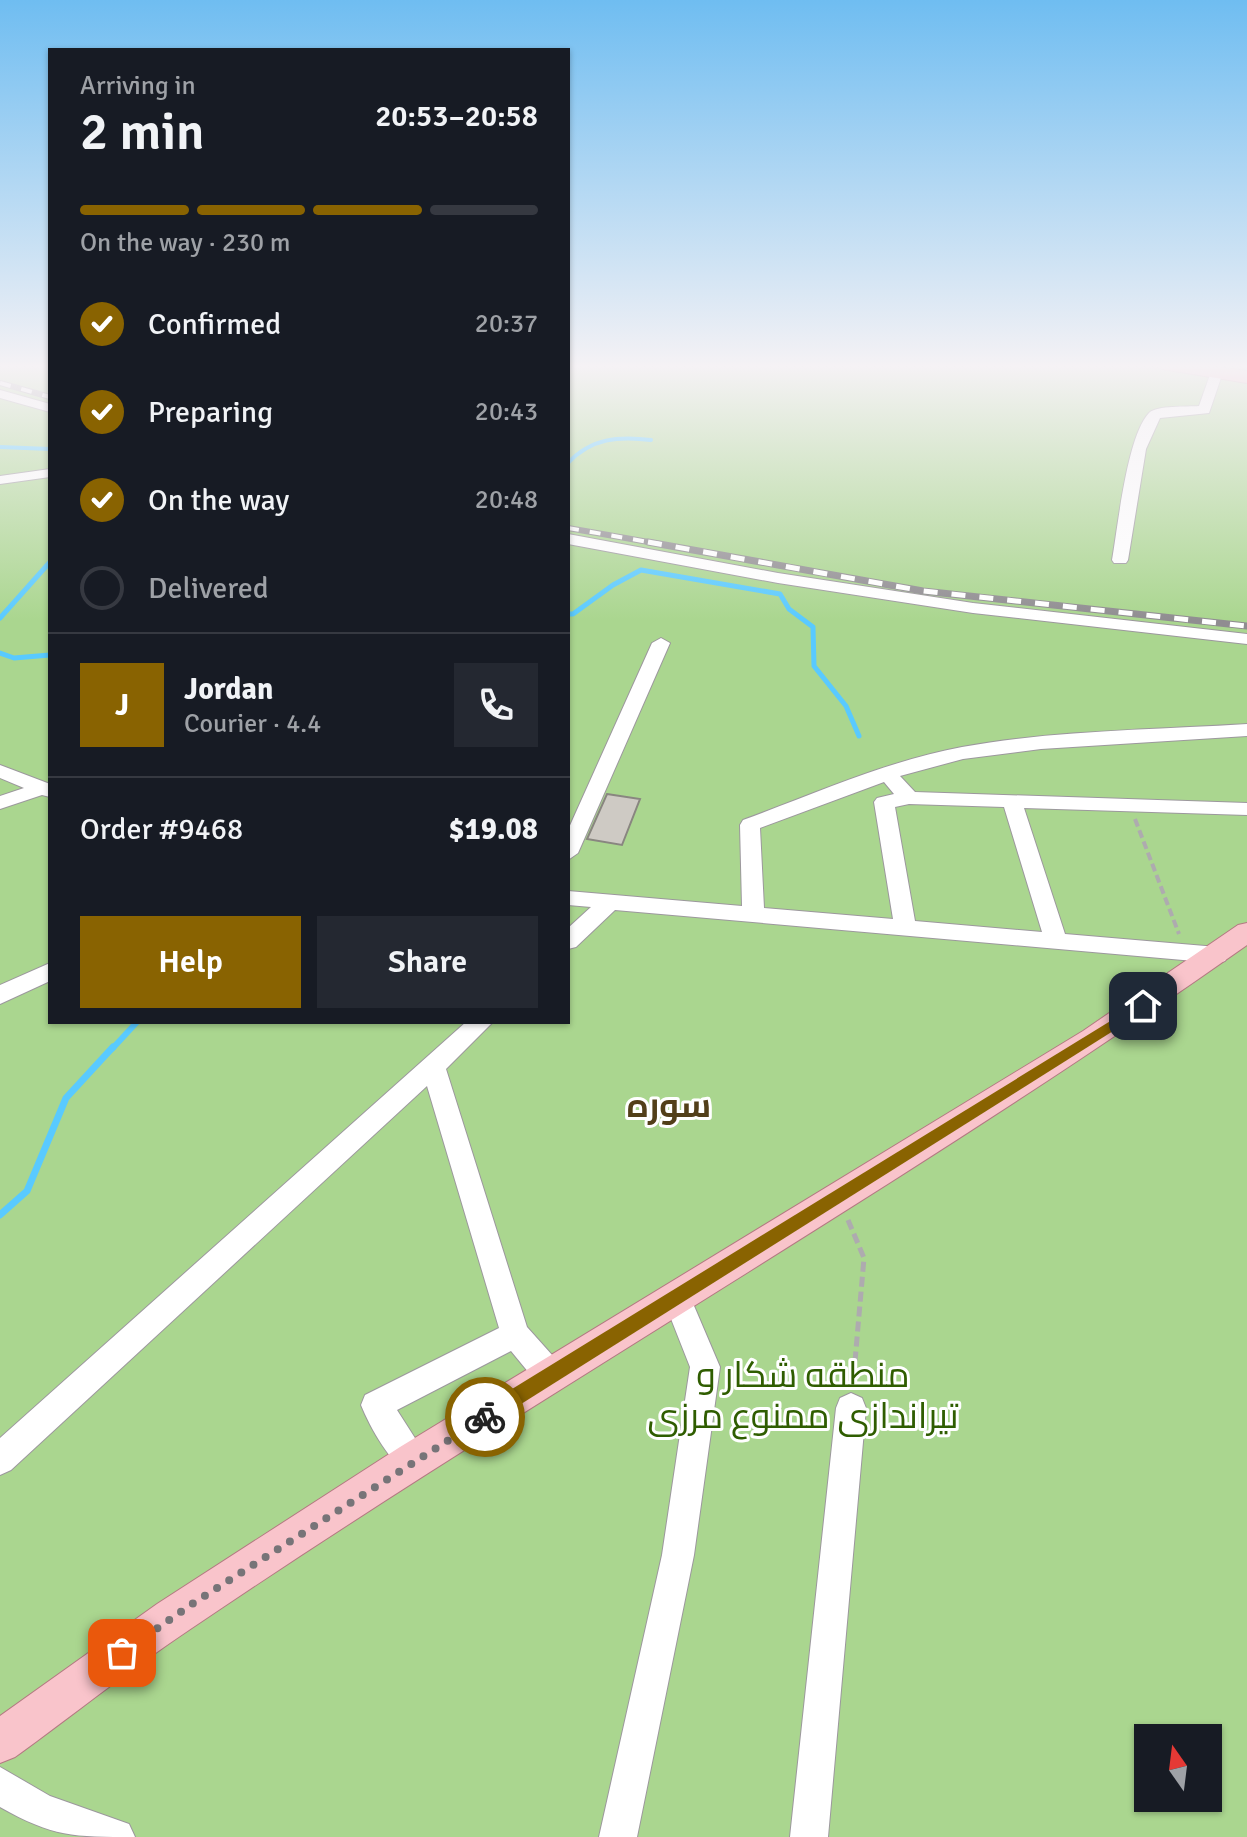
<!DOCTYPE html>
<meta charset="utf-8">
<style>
:root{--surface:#171b24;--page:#242831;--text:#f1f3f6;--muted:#9ea1a6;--line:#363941;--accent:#896301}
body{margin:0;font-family:Signika,Cairo,sans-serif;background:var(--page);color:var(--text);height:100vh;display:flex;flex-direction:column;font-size:30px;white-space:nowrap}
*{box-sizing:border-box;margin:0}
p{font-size:26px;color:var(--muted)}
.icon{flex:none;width:44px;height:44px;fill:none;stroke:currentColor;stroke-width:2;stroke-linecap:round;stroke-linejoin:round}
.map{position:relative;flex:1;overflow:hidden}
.side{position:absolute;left:48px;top:48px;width:522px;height:976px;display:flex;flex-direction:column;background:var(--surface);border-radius:0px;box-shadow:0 2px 6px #0004}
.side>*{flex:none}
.needle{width:52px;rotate:346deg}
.fabs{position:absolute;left:1134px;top:1724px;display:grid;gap:16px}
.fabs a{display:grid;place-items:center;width:88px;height:88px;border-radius:0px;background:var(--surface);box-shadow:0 2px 6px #0004;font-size:40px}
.pin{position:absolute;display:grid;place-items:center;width:68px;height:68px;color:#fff;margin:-34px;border-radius:16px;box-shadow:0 4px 12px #0006}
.courier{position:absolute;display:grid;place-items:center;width:80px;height:80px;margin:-40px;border:6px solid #896301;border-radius:50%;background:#fff;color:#222;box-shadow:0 2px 10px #0007}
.summary em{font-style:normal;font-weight:600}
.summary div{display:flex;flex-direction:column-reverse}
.summary{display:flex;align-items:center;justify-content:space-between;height:136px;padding:0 32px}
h1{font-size:52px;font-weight:600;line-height:60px}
.bar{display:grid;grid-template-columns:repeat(4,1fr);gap:12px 8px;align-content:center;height:96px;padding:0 32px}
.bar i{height:10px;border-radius:6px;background:var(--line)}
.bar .current{background:var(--accent)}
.bar p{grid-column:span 4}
.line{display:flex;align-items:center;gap:20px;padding:0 32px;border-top:2px solid var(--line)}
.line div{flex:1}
.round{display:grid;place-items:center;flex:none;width:84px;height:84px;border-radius:0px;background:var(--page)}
ol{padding:0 32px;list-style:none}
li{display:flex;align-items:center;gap:24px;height:88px}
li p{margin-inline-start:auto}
li .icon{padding:8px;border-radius:50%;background:var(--accent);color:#fff;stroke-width:4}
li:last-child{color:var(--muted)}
li i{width:44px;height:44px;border:4px solid var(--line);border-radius:50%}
.cta{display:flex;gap:16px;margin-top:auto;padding:16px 32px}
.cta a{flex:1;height:92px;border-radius:0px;background:var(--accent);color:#fff;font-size:32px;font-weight:600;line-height:92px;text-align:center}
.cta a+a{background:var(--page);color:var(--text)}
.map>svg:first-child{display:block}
.green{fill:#aad68f;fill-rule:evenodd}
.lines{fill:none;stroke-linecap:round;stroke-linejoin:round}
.stream-far3{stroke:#59caff;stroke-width:4}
.stream-far2{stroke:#59caff;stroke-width:5}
.stream-far1{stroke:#59caff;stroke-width:6}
.stream{stroke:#59caff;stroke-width:7}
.building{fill:#cecac4;stroke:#898680;stroke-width:2}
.minor-casing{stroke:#9c989d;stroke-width:2}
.major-casing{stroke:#b47982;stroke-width:2}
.highway-casing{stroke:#b47982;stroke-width:2}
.path-far1{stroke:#aeabaf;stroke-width:4;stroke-dasharray:8 4;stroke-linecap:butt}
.path{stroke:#aeabaf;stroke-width:5;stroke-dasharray:10 5;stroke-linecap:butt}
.minor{fill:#fff;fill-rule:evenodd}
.major{fill:#f9c4cb;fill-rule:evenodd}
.highway{fill:#f59ca8;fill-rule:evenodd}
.rail-far1-casing{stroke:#908d91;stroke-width:6}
.rail-casing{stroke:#908d91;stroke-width:7}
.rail-far1{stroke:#fff;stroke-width:4;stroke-dasharray:11;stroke-linecap:butt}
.rail{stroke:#fff;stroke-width:5;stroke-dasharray:14;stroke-linecap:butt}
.route{fill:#896301}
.done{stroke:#777478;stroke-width:8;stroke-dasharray:0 14.4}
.labels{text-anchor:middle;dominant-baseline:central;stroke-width:6;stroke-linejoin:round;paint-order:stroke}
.quarter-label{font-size:34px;font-weight:bold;fill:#523f19;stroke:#fff}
.near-park-label{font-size:36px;fill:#2f5d00;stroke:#fff}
</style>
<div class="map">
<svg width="1247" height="1837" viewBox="0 0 1247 1837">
<rect width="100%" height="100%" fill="#e8e3e9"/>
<path class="green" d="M0,364H50V1022H568V364H1247V1837H0ZM1148,1738H1208V1798H1148Z"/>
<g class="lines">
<path class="stream-far3" d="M0,447L50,449
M568,463C591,438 619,436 651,440"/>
<path class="stream-far2" d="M568,614H573L613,585L641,570L780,594L789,609L813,627L814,666L846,706L859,736
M0,618L50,562
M0,653L14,658L50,655"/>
<path class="stream-far1" d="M112,1049L137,1022"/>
<path class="stream" d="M0,1215L27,1191L66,1098L113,1047"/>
</g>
<path class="building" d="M607,794L640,799L622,845L587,839Z"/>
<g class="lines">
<g class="minor-casing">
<path id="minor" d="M1217,368L1223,372L1209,413L1160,418L1146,449L1128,560L1126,563H1114L1112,560C1118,526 1127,436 1149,413C1157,405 1187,407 1199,406L1211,372Z
M0,390L50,404V412L0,398Z
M50,469V477L0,484V476Z
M568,534L778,573L973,603L1247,634V644L973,613L778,583L568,544Z
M661,638L670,643L578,853L568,860V830L652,643Z
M1247,724V736L1041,749L963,759L900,776L915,792L1247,803V815L1024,808L1065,934L1217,947L1225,949L1228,955L1225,961L1217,963L615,910L576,947L568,949V928L591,907L568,905V891L742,906L740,825L743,820C814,794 887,761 962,747C1055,730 1153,730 1247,724ZM884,782L894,794L877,798L874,802L893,919L764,908L760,828ZM909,804L1004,807L1042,932L915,921L895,807Z
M0,765L50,784V797L42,795L0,809V796L24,788L0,778Z
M50,963V981L0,1004V985Z
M466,1022H493L446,1069L527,1327L561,1365L565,1375L561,1385L550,1389L539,1385L511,1351L397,1410L429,1460L424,1471L413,1476C391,1466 370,1427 361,1405L365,1395L499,1328L427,1086L11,1470L0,1475V1438Z
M676,1283L686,1287L720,1367L694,1555L637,1837H599L662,1555L690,1367L662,1296L666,1287Z
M851,1393L862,1398L866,1408L828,1837H790L836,1408L840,1398Z
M0,1767L50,1796L129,1824L135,1837C73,1837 53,1837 0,1807Z"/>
</g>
<g class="major-casing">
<path id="major" d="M1247,923V945C904,1187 537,1394 189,1630C129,1670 73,1715 15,1757L0,1763V1716L157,1604L400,1447L1083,1031L1238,925Z"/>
</g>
<g class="highway-casing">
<path id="highway" d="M1153,364H1196L1247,371V383L1162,369Z"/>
</g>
<path class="path-far1" d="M1135,819L1179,934"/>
<path class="path" d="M848,1220L864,1258L853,1384"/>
<use href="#minor" class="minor"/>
<use href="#major" class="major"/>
<use href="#highway" class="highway"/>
<g class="rail-far1-casing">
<path id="rail-far1" d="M0,383L50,397
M568,528L660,544"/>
</g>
<g class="rail-casing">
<path id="rail" d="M648,542L923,591L1247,626"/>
</g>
<use href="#rail-far1" class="rail-far1"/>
<use href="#rail" class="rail"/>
</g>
<linearGradient id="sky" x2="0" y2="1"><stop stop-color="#6fbdf1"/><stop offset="0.59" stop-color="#f5f2f5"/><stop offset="1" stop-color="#f5f2f5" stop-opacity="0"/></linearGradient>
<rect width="1247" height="621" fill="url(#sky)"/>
<path class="route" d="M1143,1001L1150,1006L1148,1009L491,1423L485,1425L478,1423L476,1417L478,1410Z"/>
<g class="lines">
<path class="done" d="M122,1653L195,1602L485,1417"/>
</g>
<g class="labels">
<g class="quarter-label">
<text x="669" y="1106">سوره</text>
</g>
<g class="near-park-label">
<text x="803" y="1375">منطقه شکار و<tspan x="803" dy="41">تیراندازی ممنوع مرزی</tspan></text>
</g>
</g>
</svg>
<div class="fabs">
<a><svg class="needle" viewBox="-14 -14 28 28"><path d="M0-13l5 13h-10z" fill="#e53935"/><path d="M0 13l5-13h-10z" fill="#9ea1a6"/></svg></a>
</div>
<div class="pin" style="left:122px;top:1653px;background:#ea580c"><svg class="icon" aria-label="bag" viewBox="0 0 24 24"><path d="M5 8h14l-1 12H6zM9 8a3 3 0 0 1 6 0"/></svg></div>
<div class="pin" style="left:1143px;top:1006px;background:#1f2937"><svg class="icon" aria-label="home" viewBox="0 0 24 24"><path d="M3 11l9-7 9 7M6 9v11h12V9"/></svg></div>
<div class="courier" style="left:485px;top:1417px"><svg class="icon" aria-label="bike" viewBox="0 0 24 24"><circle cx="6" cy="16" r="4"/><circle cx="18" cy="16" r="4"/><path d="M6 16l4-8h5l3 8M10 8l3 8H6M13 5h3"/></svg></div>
<section class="side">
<div class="summary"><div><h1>2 min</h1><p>Arriving in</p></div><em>20:53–20:58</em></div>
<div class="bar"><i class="current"></i><i class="current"></i><i class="current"></i><i></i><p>On the way · 230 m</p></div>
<ol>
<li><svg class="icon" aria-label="check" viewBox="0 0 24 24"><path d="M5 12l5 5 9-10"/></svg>Confirmed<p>20:37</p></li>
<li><svg class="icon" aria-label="check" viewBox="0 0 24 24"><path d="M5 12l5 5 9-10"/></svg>Preparing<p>20:43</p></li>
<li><svg class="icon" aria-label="check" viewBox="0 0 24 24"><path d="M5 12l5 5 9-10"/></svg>On the way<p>20:48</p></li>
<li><i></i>Delivered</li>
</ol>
<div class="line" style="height:144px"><b class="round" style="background:var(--accent);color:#fff">J</b><div><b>Jordan</b><p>Courier · 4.4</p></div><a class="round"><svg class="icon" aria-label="phone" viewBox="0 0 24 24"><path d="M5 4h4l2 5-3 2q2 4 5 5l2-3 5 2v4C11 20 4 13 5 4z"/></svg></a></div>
<div class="line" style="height:104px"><div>Order #9468</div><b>$19.08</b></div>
<div class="cta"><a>Help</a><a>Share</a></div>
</section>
</div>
